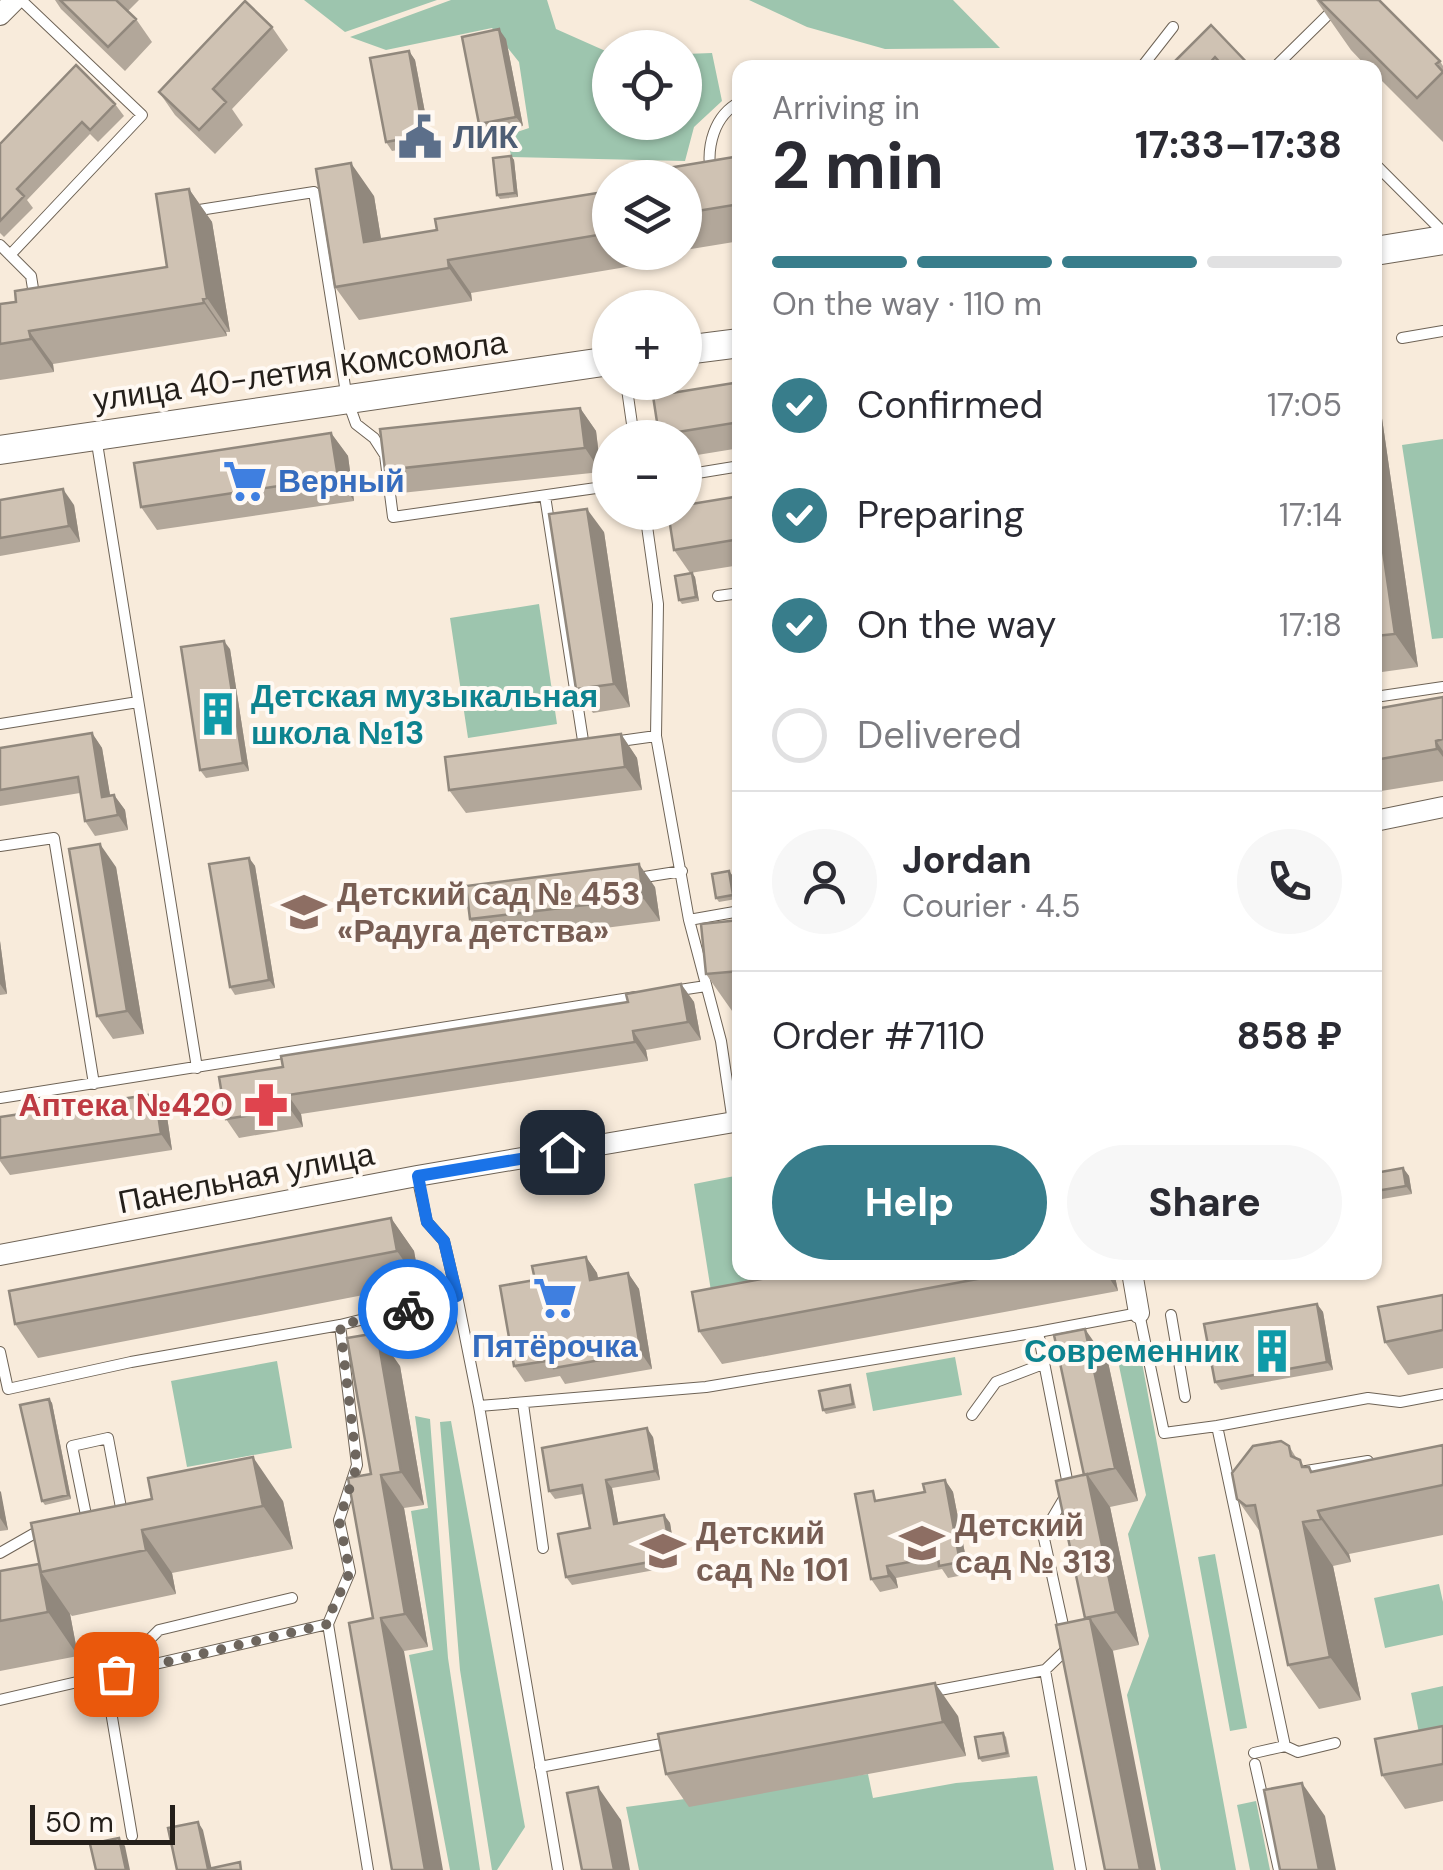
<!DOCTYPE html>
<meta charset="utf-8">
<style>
:root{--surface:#fff;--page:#f7f7f7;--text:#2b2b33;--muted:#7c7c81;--line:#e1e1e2;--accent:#387d8b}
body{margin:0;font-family:"DM Sans",sans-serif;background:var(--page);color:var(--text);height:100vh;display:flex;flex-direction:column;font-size:38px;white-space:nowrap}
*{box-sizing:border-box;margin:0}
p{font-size:32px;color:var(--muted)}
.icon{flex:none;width:55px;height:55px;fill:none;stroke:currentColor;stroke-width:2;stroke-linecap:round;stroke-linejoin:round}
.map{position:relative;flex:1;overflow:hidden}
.panel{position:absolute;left:732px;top:60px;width:650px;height:1220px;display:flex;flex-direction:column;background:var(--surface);border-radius:20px;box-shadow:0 2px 8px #0004}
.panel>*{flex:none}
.controls{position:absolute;left:592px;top:30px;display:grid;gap:20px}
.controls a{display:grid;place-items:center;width:110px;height:110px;border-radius:50%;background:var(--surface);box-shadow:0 2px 8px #0004;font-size:50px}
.scale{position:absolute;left:30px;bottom:25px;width:145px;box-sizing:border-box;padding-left:10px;border:5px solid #241f1a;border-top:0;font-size:28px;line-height:35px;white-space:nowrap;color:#241f1a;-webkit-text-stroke:8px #fff9f3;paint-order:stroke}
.pin{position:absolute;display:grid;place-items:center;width:85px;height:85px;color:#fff;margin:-42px;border-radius:20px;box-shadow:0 5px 15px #0006}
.courier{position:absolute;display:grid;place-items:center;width:100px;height:100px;margin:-50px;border:8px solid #1a73e8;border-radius:50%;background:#fff;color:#222;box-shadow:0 2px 12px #0007}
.overview em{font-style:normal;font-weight:700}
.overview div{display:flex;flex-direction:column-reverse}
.overview{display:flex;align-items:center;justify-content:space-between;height:170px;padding:0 40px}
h1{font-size:65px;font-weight:700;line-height:75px}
.bar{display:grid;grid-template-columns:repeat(4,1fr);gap:15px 10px;align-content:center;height:120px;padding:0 40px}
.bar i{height:12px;border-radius:8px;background:var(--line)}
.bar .current{background:var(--accent)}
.bar p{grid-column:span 4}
.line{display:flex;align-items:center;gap:25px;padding:0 40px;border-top:2px solid var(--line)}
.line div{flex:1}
.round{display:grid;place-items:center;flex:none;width:105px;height:105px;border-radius:52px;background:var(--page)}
ol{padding:0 40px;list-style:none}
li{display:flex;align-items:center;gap:30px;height:110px}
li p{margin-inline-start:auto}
li .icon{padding:10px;border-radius:50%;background:var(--accent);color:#fff;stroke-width:4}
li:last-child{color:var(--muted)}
li i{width:55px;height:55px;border:5px solid var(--line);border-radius:50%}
.primary-button{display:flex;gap:20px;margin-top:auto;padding:20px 40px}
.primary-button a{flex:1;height:115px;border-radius:60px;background:var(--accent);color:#fff;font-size:40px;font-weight:700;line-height:115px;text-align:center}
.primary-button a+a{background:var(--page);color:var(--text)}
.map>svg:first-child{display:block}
.green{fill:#9dc5ae}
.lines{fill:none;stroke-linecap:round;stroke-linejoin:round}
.service-casing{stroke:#6e6356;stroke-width:12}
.minor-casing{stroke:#6e6356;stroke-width:22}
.secondary-casing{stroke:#6e6356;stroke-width:30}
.service{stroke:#fff;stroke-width:10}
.minor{stroke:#fff;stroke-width:20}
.secondary{stroke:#fff;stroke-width:28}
.wall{fill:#b2a79a}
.shaded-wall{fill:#91887d}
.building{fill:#cfc2b3;stroke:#91887d;stroke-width:2.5}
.done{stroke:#6e665e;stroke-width:10;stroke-dasharray:0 18}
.route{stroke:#1a73e8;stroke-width:12}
.labels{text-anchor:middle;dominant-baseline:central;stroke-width:8;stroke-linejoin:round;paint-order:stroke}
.service-label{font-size:32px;font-weight:bold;fill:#4e5e75;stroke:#fff9f3;text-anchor:start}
.street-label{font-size:32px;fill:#241f1a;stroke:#fff9f3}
.shop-label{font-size:32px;font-weight:bold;fill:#366cbe;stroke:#fff9f3;text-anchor:start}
.culture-label{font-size:32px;font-weight:bold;fill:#0d838f;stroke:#fff9f3;text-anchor:start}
.education-label{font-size:32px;font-weight:bold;fill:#785e54;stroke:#fff9f3;text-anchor:start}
.health-label{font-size:32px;font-weight:bold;fill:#be3a42;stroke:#fff9f3;text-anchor:end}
</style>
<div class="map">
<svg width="1443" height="1870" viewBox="0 0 1443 1870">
<rect width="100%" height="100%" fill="#f8ebdb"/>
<path class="green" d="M304,0H437L345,32Z
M451,0H547L556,29L610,53V122H685V54L712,53L722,101L694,127L685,161L511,157L508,135L529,128L519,62L492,28L386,50L350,37Z
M749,0H953L1000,48L885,49L807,27Z
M1443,439V638L1432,639L1402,445Z
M539,604L557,724L468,738L450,618Z
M740,1175V1272L934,1273L714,1310L694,1184Z
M955,1357L962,1395L873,1411L866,1373Z
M1141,1357L1236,1870H1161L1127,1695L1149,1636L1128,1534L1146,1495L1118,1361Z
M277,1361L292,1448L187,1467L171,1381Z
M415,1416L430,1419L448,1658L480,1870H450L409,1655L433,1650L411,1511L428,1508Z
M451,1421L525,1827L497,1870H492L460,1670L440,1422Z
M1215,1554L1247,1728L1230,1731L1198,1557Z
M1439,1584L1443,1602V1635L1385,1648L1374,1598Z
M1443,1686V1734L1420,1738L1411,1693Z
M868,1774L873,1798L956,1783L1037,1776L1054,1870H639L626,1807Z
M1256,1801L1270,1870H1250L1237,1805Z"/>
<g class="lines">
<g class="service-casing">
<path id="service" d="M1141,68L1173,27
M1279,68L1277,65L1343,0
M1375,164L1443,232
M711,174C706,147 714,115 740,102
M193,211L314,192L347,399L356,424L374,438L385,455L393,517L610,486
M0,245L31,276L35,301
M10,255L142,115L21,0
M1402,338L1443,331
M626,382L634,438
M96,437L197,1068
M685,475L740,466
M545,496L584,747
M645,512L658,604L656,736L689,920L721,1041L733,1122
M718,596L740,593
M1375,697L1443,687
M0,724L138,702
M613,742L656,736
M0,846L54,838L94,1084
M638,878L682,871
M689,920L740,911
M673,991L706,986
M0,1098L636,997
M417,1176L427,1222L444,1241L457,1296L479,1406L558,1870
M1171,1315L1185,1397
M0,1352L8,1389L131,1362L340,1325L457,1296
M523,1404L543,1548
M479,1406L706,1387L1038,1332
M972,1415L996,1382L1043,1364
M1217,1426L1285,1746L1298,1752L1335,1743
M1300,1472L1368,1461
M87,1520L72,1446L108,1438L122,1513L118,1514
M0,1553L42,1529
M328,1624L350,1572L339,1520L357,1465L340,1325
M116,1673L159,1630L292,1598
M105,1676L132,1836
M929,1692L1045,1670
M0,1700L328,1624L368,1870
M1254,1753L1285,1746
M1255,1764L1279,1870
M540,1767L672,1742
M1081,1870L1045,1670L1068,1648L1043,1534L1069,1490L1038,1332L1139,1313L1164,1433L1217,1426L1368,1398L1400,1402L1443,1394"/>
</g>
<g class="minor-casing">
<path id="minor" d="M0,15L15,0
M1375,821L1443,807
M0,1255L417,1176L740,1121
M1132,1272L1139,1313"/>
</g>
<g class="secondary-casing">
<path id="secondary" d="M1375,251L1443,240
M685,350L740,343
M0,450L610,361"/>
</g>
<use href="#service" class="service"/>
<use href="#minor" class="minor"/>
<use href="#secondary" class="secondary"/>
</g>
<path class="wall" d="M55,0H139L128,11L136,19L152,42L125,71L61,9Z
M1316,0H1379L1440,61L1443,66V142L1375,74V68H1368L1351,50Z
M1211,25L1252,68H1168Z
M272,27L288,50L232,109L243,125L215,154L175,115L159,92Z
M506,39L523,126L485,133L479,124Z
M409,51L415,60L431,144L392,151L386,142Z
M115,104L124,116L98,142L90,134L27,200L33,208L4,237L0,233V144Z
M511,156L514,160L518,197L500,199L497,195Z
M740,156V241L685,250V178Z
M189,189L212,222L230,332H226L227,336L53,364L54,372L0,380V304L167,267Z
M610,191V252H670L667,253L668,260L471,293L472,301L359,320L335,287L374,196L381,239L437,230Z
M1375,370L1418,667L1382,672L1375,661Z
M740,382V448L685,457V438H661L659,435Z
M580,408L596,431L601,472L401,493L385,470Z
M331,433L348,456L354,501L157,530L141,507Z
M740,496V565L690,573L674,550Z
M0,500L74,505L80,542L0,556Z
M604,532L630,707L593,713L576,689Z
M692,573L695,577L699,601L682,604L679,600Z
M230,649L249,771L206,778L200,770Z
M1443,697V781L1375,792V709Z
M92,733L102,748L110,796L114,795L125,810L128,830L95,836L85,821L80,793L0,806V748Z
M621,734L637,758L642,790L466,813L449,790Z
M249,858L255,866L275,988L235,995L230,987Z
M116,867L144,1034L113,1039L97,1016Z
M729,871L732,875L736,899L719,902L716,898Z
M655,887L660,921L486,943L470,919Z
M740,920V1017L737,1018L706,974Z
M0,941L7,994L0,995Z
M681,984L694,1002L701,1040L646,1050L648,1061L301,1114L303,1127L239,1138L226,1119L283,1067L628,1002Z
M166,1110L172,1150L10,1175L0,1161V1117Z
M1403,1168L1409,1176L1412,1194L1382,1199L1376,1191Z
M391,1218L414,1251L420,1284L38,1358L15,1324Z
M586,1257L597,1273L598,1278L628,1273L639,1289L652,1369L565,1384L560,1376L525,1382L514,1366L535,1280Z
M799,1272H1114L1118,1291L722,1364L699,1331Z
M1443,1295V1368L1408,1375L1385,1342Z
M1317,1304L1323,1312L1333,1370L1221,1390L1215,1382Z
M1108,1362L1138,1501L1110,1507L1139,1645L1112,1651L1086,1619L1084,1475Z
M400,1366L424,1505L404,1508L428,1647L404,1651L373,1618L371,1474Z
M852,1389L856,1408L826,1414L823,1410Z
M49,1399L52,1403L71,1499L45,1505L42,1501Z
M653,1437L660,1480L612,1488L618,1523L664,1515L670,1523L677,1566L572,1585L566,1577L590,1528L583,1494L555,1499L549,1491Z
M1443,1445V1535L1349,1554L1351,1562L1333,1566L1361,1700L1319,1709L1288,1665L1261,1533L1237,1499L1289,1446L1297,1459L1305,1467H1309L1312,1472Z
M945,1480L953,1492L969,1574L948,1578L942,1569L896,1578L898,1588L880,1592L871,1579L880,1500L925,1492Z
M0,1491L8,1530L0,1531Z
M283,1501L293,1549L172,1573L176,1594L72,1616L70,1614L78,1656L0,1671V1571L40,1566L31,1523Z
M958,1716L966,1756L689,1807L666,1774Z
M1443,1726V1801L1405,1809L1382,1775Z
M1003,1733L1006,1737L1010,1757L982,1762L979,1758Z"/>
<path class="shaded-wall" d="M499,29L506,39L523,126L516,117Z
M409,51L415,60L431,144L424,135Z
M511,156L514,160L518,197L515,193Z
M351,163L374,196L387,275L364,242Z
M189,189L212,222L230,332L207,298Z
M448,260L471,293L472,301L449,268Z
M203,299L226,332L227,336L204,303Z
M29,331L53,364L54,372L31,339Z
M1375,370L1418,667L1395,634L1375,496Z
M580,408L596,431L601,472L585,448Z
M331,433L348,456L354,501L338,477Z
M63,489L74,505L80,542L69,526Z
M587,509L604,532L630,707L614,684Z
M692,573L695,577L699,601L696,597Z
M224,641L230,649L249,771L243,763Z
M92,733L102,748L113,812L102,797Z
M621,734L637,758L642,790L625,767Z
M1436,741L1443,751V757L1437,749Z
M114,795L125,810L128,830L118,815Z
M100,844L116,867L144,1034L127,1011Z
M249,858L255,866L275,988L269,980Z
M639,864L655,887L660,921L643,898Z
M729,871L732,875L736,899L733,895Z
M0,941L7,994L0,984Z
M681,984L694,1002L701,1040L688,1022Z
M633,1031L646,1050L648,1061L635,1042Z
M155,1094L166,1110L172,1150L161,1134Z
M288,1095L301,1114L303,1127L290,1109Z
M1403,1168L1409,1176L1412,1194L1406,1186Z
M391,1218L414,1251L420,1284L397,1251Z
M586,1257L597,1273L601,1296L590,1280Z
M1105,1272H1114L1118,1291Z
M628,1273L639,1289L652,1369L641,1353Z
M1317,1304L1323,1312L1333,1370L1327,1362Z
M1085,1329L1108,1362L1138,1501L1115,1468Z
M377,1333L400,1366L424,1505L401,1472Z
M49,1399L52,1403L71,1499L68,1495Z
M647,1428L653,1437L660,1480L655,1471Z
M253,1457L283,1501L293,1549L263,1506Z
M1087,1474L1110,1507L1139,1645L1116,1612Z
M381,1475L404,1508L428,1647L405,1614Z
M606,1480L612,1488L620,1532L614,1524Z
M945,1480L953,1492L969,1574L960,1562Z
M0,1491L1,1492L8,1530L0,1518Z
M1318,1511L1349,1554L1351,1562L1321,1519Z
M664,1515L670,1523L677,1566L672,1558Z
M1303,1522L1333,1566L1361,1700L1330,1657Z
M142,1530L172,1573L176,1594L146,1550Z
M39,1564L41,1572L70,1614L78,1656L48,1612Z
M887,1566L896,1578L898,1588L889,1576Z
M381,1618L404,1651L443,1870H425Z
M1090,1618L1113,1651L1156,1870H1140Z
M935,1683L958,1716L966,1756L943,1722Z
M1302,1783L1325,1816L1336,1870H1319Z
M598,1787L621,1820L630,1870H614Z
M198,1822L203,1830L212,1870H208Z
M119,1838L125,1846L130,1870H126Z"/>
<path class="building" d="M60,0H116L136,19L108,47Z
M1319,0H1379L1440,61L1436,64L1443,72L1417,98Z
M245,1L272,27L213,89L226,102L199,130L159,92Z
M1211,25L1252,68H1225L1215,57L1205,68H1168Z
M499,29L516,117L479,124L462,37Z
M409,51L424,135L386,142L370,58Z
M76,65L115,104L90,130L82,122L17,189L24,196L0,221V144Z
M511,156L515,193L497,195L493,158Z
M740,156V204L685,213V178H633L632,174Z
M351,163L364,242L437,230L435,219L610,191V233L448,260L449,268L335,287L316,169Z
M189,189L207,298L203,299L204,303L29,331L31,339L0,344V304L16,302L15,291L167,267L156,194Z
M740,382V422L659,435L653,396Z
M580,408L585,448L385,470L380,429Z
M331,433L338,477L141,507L134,463Z
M63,489L69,526L0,538V500Z
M740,496V539L674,550L668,512H685V505Z
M1375,496L1395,634L1375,636Z
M587,509L614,684L576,689L549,514Z
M692,573L696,597L679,600L675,576Z
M224,641L243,763L200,770L181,647Z
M1443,697V739L1436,741L1437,749L1375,760V709Z
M92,733L102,797L114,795L118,815L85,821L78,777L0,790V748Z
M621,734L625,767L449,790L445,757Z
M100,844L127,1011L97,1016L69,849Z
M249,858L269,980L230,987L209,864Z
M639,864L643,898L470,919L466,886Z
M729,871L733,895L716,898L712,874Z
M740,920V971L706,974L701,924Z
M681,984L688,1022L633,1031L635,1042L288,1095L290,1109L226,1119L219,1077L283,1067L281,1056L628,1002L626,994Z
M155,1094L161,1134L0,1158V1117Z
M1403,1168L1406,1186L1376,1191L1375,1173Z
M391,1218L397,1251L15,1324L9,1291Z
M586,1257L590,1280L628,1273L641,1353L554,1368L553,1360L514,1366L500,1286L535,1280L532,1266Z
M799,1272H1015L699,1331L692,1292Z
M1443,1295V1330L1385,1342L1378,1307Z
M1317,1304L1327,1362L1215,1382L1204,1324Z
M1085,1329L1115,1468L1084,1475L1054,1335Z
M377,1333L401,1472L381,1475L405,1614L381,1618L425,1870H392L349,1623L373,1618L348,1478L371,1474L347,1338Z
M850,1385L853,1404L823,1410L819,1391Z
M49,1399L68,1495L42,1501L20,1405Z
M647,1428L655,1471L606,1480L614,1524L664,1515L672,1558L566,1577L558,1534L590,1528L582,1485L549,1491L542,1448Z
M1281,1441L1289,1446L1291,1456L1300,1460L1302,1467H1309L1311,1472L1443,1445V1485L1318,1511L1321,1519L1303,1522L1330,1657L1288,1665L1255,1505L1246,1506L1237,1499L1232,1473L1253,1446Z
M253,1457L263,1506L142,1530L146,1550L41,1572L31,1523L152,1499L148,1478Z
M1087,1474L1116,1612L1085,1618L1056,1481Z
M945,1480L960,1562L939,1566L938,1557L887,1566L889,1576L871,1579L855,1494L873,1491L875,1501L925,1492L923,1484Z
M39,1564L48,1612L0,1621V1571Z
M1090,1618L1140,1870H1105L1056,1625Z
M935,1683L943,1722L666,1774L658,1734Z
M1443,1726V1764L1382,1775L1375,1739Z
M1003,1733L1007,1753L979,1758L975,1737Z
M1302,1783L1319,1870H1280L1264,1790Z
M598,1787L614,1870H582L567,1793Z
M198,1822L208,1869L240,1862L241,1870H177L168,1828Z
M119,1838L126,1870H96L90,1844Z"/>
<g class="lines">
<path class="done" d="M116,1674L328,1624L331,1612L350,1572L339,1520L357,1466L340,1325L408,1309"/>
<path class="route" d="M408,1309L457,1296L444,1241L427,1222L418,1176L562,1152"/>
</g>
<defs>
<g id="civic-bare" transform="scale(3.45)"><path d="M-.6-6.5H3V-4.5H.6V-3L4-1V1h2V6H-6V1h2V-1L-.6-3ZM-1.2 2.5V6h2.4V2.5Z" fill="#5c6f8a" stroke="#fff9f3" stroke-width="2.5" paint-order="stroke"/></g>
<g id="supermarket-bare" transform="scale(3.45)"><path d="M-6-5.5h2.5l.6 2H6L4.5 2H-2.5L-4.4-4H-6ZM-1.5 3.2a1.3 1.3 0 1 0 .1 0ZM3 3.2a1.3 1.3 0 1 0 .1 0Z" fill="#3f7fe0" stroke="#fff9f3" stroke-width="2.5" paint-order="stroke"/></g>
<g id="building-bare" transform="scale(3.45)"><path d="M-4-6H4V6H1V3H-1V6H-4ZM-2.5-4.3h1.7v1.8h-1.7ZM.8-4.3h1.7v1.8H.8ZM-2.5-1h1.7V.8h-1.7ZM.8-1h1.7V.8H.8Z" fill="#0f9aa8" stroke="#fff9f3" stroke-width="2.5" paint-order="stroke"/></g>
<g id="school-bare" transform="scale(3.45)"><path d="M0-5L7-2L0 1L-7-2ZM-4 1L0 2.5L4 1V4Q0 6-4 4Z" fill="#8d6e63" stroke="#fff9f3" stroke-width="2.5" paint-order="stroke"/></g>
<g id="pharmacy-bare" transform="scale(3.45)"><path d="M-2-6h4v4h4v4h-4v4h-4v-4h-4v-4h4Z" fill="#e0444e" stroke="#fff9f3" stroke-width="2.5" paint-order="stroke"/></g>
</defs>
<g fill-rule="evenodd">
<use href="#civic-bare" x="420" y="137"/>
<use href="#supermarket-bare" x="245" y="481"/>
<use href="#building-bare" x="218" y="714"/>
<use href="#school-bare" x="304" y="912"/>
<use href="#pharmacy-bare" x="266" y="1105"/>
<use href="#supermarket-bare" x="555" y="1298"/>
<use href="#building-bare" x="1272" y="1351"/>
<use href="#school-bare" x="922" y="1543"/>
<use href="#school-bare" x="663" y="1551"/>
</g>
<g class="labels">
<g class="service-label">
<text x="453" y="137">ЛИК</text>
</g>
<g class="street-label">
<text transform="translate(300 371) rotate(-8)">улица 40-летия Комсомола</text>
<text transform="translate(246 1178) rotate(-11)">Панельная улица</text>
</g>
<g class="shop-label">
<text x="278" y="481">Верный</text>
<text x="555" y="1346" text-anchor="middle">Пятёрочка</text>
</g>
<g class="culture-label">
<text x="251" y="696">Детская музыкальная<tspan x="251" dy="37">школа №13</tspan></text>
<text x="1239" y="1351" text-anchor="end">Современник</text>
</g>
<g class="education-label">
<text x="337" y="894">Детский сад № 453<tspan x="337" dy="37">«Радуга детства»</tspan></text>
<text x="955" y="1525">Детский<tspan x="955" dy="37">сад № 313</tspan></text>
<text x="696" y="1533">Детский<tspan x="696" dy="37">сад № 101</tspan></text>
</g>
<g class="health-label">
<text x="233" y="1105">Аптека №420</text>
</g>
</g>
</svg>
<div class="controls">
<a><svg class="icon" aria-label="locate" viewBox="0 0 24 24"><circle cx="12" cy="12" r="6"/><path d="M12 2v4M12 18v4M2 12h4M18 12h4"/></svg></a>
<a><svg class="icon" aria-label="layers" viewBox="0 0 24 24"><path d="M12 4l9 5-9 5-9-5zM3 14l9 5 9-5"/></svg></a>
<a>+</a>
<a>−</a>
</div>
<div class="scale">50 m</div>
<div class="pin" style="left:116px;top:1674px;background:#ea580c"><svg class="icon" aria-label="bag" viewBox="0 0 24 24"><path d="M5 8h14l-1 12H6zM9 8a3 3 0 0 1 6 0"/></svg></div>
<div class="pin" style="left:562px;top:1152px;background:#1f2937"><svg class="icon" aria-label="home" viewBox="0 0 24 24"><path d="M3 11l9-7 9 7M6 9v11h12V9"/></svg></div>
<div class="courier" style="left:408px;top:1309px"><svg class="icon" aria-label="bike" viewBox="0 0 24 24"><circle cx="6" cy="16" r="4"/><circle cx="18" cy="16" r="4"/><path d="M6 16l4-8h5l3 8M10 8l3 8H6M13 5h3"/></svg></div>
<section class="panel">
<div class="overview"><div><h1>2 min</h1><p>Arriving in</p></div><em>17:33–17:38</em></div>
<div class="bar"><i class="current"></i><i class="current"></i><i class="current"></i><i></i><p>On the way · 110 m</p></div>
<ol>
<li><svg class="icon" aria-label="check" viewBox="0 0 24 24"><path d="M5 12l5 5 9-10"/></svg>Confirmed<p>17:05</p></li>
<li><svg class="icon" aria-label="check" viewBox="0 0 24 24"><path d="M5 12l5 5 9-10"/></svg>Preparing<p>17:14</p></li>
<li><svg class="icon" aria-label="check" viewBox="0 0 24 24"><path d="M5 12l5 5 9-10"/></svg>On the way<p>17:18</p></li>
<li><i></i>Delivered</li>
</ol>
<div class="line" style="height:180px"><a class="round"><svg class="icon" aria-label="person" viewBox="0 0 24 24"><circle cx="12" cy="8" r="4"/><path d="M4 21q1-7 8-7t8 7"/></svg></a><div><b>Jordan</b><p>Courier · 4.5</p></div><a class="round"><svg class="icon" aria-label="phone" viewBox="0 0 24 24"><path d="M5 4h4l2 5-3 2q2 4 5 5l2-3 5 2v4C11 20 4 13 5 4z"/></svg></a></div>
<div class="line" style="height:130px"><div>Order #7110</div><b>858 ₽</b></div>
<div class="primary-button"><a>Help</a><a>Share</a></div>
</section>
</div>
